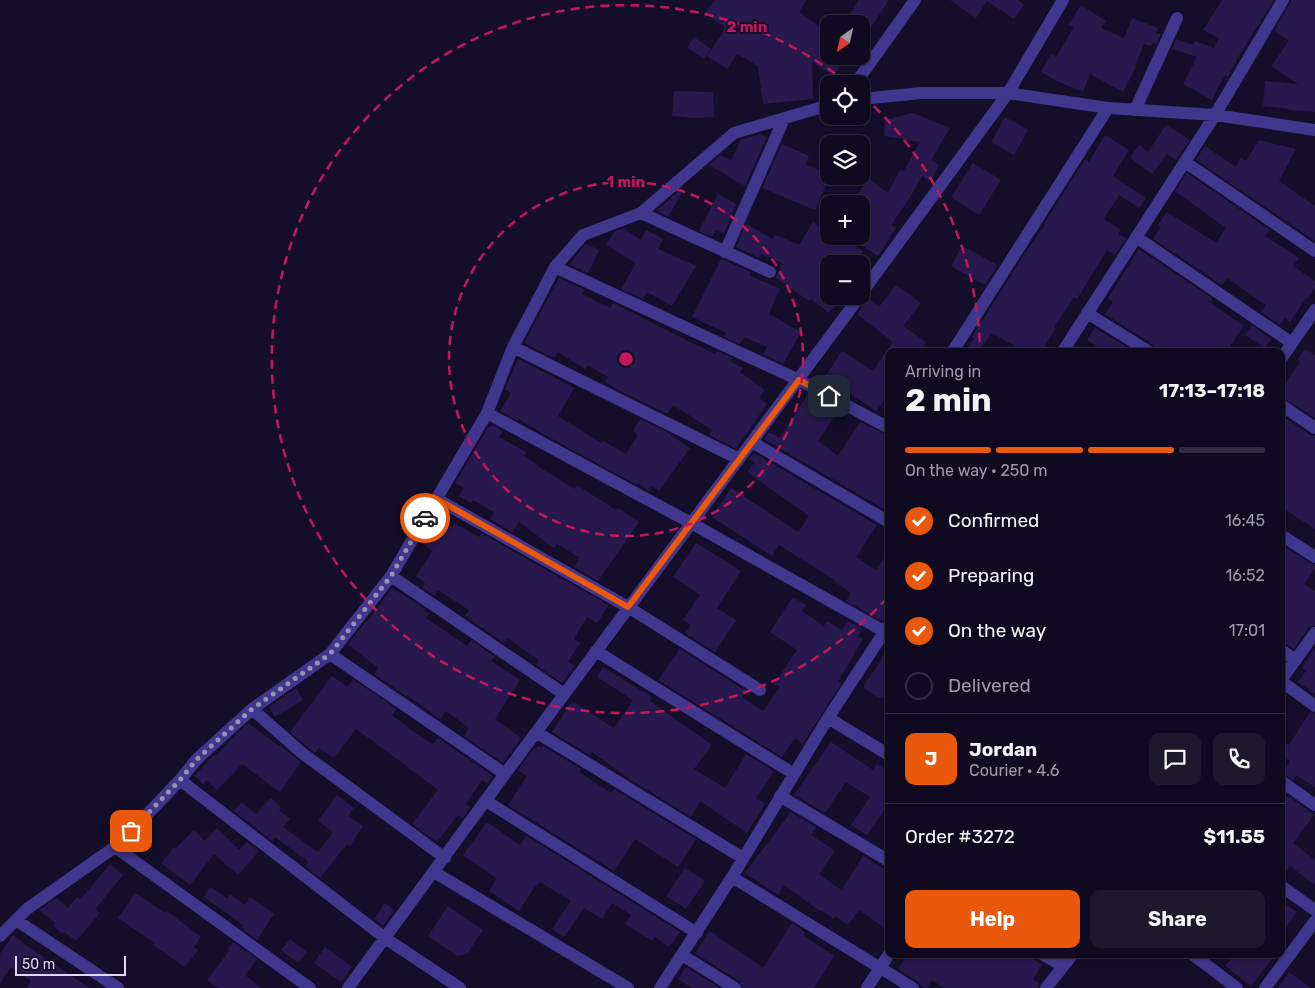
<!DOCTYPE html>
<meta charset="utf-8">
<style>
:root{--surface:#100a20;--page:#1e182d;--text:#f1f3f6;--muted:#9c9aa5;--line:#302b3e;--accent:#ea580c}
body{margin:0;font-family:Rubik,sans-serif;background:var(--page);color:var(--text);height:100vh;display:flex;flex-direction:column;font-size:19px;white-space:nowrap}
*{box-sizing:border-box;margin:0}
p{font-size:16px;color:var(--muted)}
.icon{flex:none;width:28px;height:28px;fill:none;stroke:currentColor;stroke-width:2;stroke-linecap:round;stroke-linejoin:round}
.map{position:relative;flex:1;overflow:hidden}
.side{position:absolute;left:885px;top:348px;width:400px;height:610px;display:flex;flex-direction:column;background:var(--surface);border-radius:10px;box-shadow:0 1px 4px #0004,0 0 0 1px var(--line)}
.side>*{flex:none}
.needle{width:32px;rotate:214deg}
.buttons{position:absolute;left:820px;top:15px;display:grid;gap:10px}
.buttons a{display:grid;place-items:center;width:50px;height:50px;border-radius:10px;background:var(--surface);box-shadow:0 1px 4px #0004,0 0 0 1px var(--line);font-size:25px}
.scale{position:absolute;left:15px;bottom:12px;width:111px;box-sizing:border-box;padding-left:5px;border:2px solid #dfd8ff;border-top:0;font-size:14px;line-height:18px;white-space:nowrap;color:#dfd8ff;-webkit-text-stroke:4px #150e2a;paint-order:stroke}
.pin{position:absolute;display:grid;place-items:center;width:42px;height:42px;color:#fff;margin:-21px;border-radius:10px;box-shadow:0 2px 8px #0006}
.courier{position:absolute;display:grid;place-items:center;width:50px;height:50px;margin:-25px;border:4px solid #ea580c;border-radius:50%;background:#fff;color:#222;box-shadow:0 1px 6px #0007}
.overview em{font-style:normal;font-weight:700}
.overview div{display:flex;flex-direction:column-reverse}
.overview{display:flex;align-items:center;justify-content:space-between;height:85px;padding:0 20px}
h1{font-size:32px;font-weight:700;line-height:38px}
.bar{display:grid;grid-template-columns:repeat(4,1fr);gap:8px 5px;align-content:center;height:60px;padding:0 20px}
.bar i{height:6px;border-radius:4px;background:var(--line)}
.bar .selected{background:var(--accent)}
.bar p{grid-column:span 4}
.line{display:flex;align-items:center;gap:12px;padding:0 20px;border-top:1px solid var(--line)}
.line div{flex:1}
.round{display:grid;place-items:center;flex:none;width:52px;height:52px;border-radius:10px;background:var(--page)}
ol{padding:0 20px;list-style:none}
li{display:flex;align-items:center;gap:15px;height:55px}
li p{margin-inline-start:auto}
li .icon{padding:5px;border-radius:50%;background:var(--accent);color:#fff;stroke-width:4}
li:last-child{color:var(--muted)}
li i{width:28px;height:28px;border:2px solid var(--line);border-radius:50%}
.cta{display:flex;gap:10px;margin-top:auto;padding:10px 20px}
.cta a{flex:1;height:58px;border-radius:10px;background:var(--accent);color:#fff;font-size:20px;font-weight:700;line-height:58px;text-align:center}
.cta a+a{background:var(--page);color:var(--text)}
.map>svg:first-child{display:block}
.building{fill:#27194d}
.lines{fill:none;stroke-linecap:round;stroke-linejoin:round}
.minor{stroke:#40368d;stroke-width:12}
.done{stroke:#9891b4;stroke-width:5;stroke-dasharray:0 9}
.route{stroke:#ea580c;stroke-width:6}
.ring{fill:none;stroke:#c2185b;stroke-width:2.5;stroke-dasharray:9 6}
.centre{fill:#c2185b;stroke:#150e2a;stroke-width:2.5}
.ring-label{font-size:15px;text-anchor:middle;font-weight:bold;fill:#c2185b;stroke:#150e2a;stroke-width:4;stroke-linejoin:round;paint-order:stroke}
</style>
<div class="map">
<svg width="1315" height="988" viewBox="0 0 1315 988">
<rect width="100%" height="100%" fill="#150e2a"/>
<path class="building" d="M715,0H807L799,12L821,28L829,16V45L826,50L829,52V56H836L843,60L834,76L812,62L813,99L763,104L758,66L737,54L727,69L707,56L726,28L705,13Z
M859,0H889L861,42V24H843Z
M950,0H1018L1024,5L1014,19L987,1L976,18Z
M1222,0H1274L1240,54L1228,77L1225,75L1212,100L1183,84L1197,57L1172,49L1176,39L1193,45L1195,41L1214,48L1219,38L1203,30Z
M1291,0H1315V112L1289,110V109L1263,106L1265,81L1298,84L1271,66L1289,41L1274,31Z
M1081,5L1106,21L1101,28L1124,38L1132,18L1158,28L1156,33L1161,34L1156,45L1152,43L1151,46L1144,44L1135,66L1136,67L1123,92L1090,74L1083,92L1059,82L1041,72L1051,54L1056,57L1074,27L1068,25Z
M694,37L711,49L704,59L687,48Z
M674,91L713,92L714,117L694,118L672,116Z
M913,113L950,128L931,160L939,165L931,181L922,176L911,196L891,225L896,228L878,256L861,245V204H852L868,178L888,193L900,170L903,172L920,142L884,136L885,120Z
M1005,117L1028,130L1014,155L991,142Z
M1166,125L1190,140L1176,160L1167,154L1152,174L1130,158L1139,145L1148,152Z
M760,134L767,137L745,186L709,165L720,155L731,160L741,140Z
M1105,135L1129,150L1113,176L1146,198L1139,208L1119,195L1104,219L1121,230L1118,234L1126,238L1115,255L1107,250L1077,299L1074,297L1054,327L1056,328L1041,351H1024L992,333L979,351H965L974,338L972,337L1027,250L1045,225L1044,224L1085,159L1089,162Z
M1259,140L1296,149L1279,181L1315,206V241L1196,160L1205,146L1236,167L1241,158L1246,161Z
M782,144L809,156L806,165L827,172L826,176H830L815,210L762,188Z
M973,163L1001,180L979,215L951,197Z
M1187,173L1270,230L1265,236L1299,258L1293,266L1315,281V288L1307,299L1306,298L1290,322L1285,318L1280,325L1261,312L1266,305L1250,294L1227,278L1222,285L1153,239L1161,227L1158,225L1167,212L1216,243L1226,228L1175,191Z
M679,191L682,193L668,217L657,210Z
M718,194L736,204L724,234L716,230L712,237L699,231Z
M813,222L829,232V236L840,237L863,251L855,264H847L835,257L831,264H829V267L822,279L829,284V296H850L845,303L840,299L829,313L811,299L809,301L776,278L782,263L761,254L759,258L736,247L746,224L773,239L774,234L799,245Z
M623,228L641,240L646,230L663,239L658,249L696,266L672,306L647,292L643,299L621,289L636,263L606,245L614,232Z
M586,244L599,250L588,273L570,265L574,258Z
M962,246L998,265L985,285L951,266Z
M1139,249L1213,299L1210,303L1244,326L1229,347L1227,346L1223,351H1156L1152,344L1105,314L1113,302L1108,298Z
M721,259L751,272L749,275L780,289L769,314L801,332L783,364L763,354L767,347L744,337L740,344L724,337L726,333L692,317Z
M559,278L585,290L582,294L610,308L613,303L688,341L715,354L717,351L733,358L731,362L743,368L740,372L765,390L759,398L767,404L736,449L709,435L712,430L673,405L667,414L618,390L605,382L608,377L588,365L585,369L558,352L554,358L524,343Z
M896,285L921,303L903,326L926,342L920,351H889V394L876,411L825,377L842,351L873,371L893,342L857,314L868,298L879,307Z
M1252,325L1271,339L1265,348L1245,335Z
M1095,328L1133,351H1104L1087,340Z
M1305,349L1315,355V418L1281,397V390L1300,362L1297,360Z
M518,359L574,388L558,416L601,443L603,441L626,454L638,435L633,431L640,419L665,431L690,448L659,491L652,486L649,491L638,483L637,485L541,433L519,419L518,421L500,411L511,393L505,389Z
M808,394L837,412L818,441L838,456L860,422L889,436V512L764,439L769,432L780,438Z
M1281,415L1310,435L1315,436V529L1281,507Z
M492,425L503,431L499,437L526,452L524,456L540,467V468L575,489L577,485L616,510L618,508L639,522L598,581L574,567L580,558L557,544L554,548L519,522L512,532L490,519L494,512L473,500L471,503L459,496L464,488L455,483L489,426L491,427Z
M754,453L877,525L856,557L876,570L889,550V618L882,621L846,601L851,593L835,582L836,581L779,545L772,556L712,517L731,488L798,532L809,516L747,472L755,462L749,459Z
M436,517L452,527L454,523L479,537L481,533L609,605L597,623L587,617L574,639L580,643L568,662L575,666L562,683L536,665L539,660L507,638L504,643L465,616L469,610L438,590L434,596L422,587L425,583L416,576L433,551L424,545L428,539L424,537Z
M696,543L741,571L717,608L736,620L715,652L685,633L691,625L683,620L700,595L673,577Z
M1281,545L1315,566V568L1304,584L1315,591V625L1308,628L1294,649L1281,640Z
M392,588L425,609L424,611L429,614L426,618L467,646L471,640L495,657L491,661L520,680L495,719L521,738L503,763L464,736L469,728L446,711L440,719L407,695L406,696L374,674L378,668L348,644L366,621L367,622Z
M793,597L806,605L802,611L824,626L827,621L842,630L848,621L863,629L858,636L863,639L838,682L841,684L803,744L795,738L782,757L658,680L680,649L746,691L742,697L763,711L780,687L774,684L797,650L770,632Z
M1315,647V694L1298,682L1306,671L1302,668Z
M889,648V701L881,696L879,698L863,687Z
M603,667L652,697L650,701L712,745L694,769L725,788L746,754L774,771L756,798L765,804L747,833L700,801L691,817L623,775V774L592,752L590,755L552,732L572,701L614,728L633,700L597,677Z
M332,676L348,687L353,679L397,709L392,715L418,735L433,744L438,738L493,776L487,784L482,780L466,804L470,807L463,818L458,815L437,842L412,824L438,790L385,750L356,729L334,758L319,748L315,753L290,732Z
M296,688L303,700L275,717L269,707Z
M1310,712L1315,714V787L1296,775L1293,780L1282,773L1290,761L1281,755V751L1286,743L1289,745Z
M248,723L279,746L280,745L301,762L280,792L242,764L217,790L207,780L203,784L194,776L215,754L217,756L226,744Z
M831,742L873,770L877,764L889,772V803L867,835L851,825L870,797L846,782L825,813L794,795Z
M538,746L541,748L543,746L581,769L579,772L611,793L614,789L696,839L678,867L635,839L614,871L508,805L527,776L518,770L534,748L536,749Z
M337,795L354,808L348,816L363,826L350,846L347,844L320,878L305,866L309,862L275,837L272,841L234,811L242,802L256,814L271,798L281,807L279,810L290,819L283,827L318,852L333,832L318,821Z
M1288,796L1314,815L1293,843L1315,860V885L1290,866L1281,878V804Z
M791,812L816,827L811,835L835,851L819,874L838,888L842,889L863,856L889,872V931L859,910L848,925L835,916L834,919L821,910L820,911L784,885L778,895L745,873Z
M487,822L520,845L527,836L680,932L669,947L655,937L652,941L625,924L631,915L612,903L602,919L584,908L564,937L552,929L571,901L540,882L537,886L536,885L519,911L489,891L497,879L463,855Z
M217,828L239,850L247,842L259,851L238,875L214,854L190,885L161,863L174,847L176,848L194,830L205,841Z
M110,864L123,875L95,909L100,913L76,941L64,932L62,934L53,926L55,923L39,910L57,898L68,908L77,897L80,900Z
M685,868L705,881L686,909L666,896Z
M210,887L227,898L230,894L245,905L250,897L274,914L257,940L242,929L244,926L204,897Z
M135,893L165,913L167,911L201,937L194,947L198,950L185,967L153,945L155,943L118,918Z
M1281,901L1297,912L1281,933Z
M385,903L394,910L383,926L374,919Z
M448,906L483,930L467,954L457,956L428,936Z
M792,923L805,932L803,935L834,956L814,988H743L739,981L695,953L710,931L763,968Z
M13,935L26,945L89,988H27L31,981L11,967L0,983V954Z
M290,939L307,952L298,963L281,950Z
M233,942L257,959L245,975L261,988H218L207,980L230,950L228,948Z
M325,947L352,967L341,982L314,963Z
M909,954H1026L1042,965L1033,979L1039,983L1038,988H944L932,980L927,988H924L917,981L898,969Z
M1235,954H1276L1251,986L1225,966Z
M686,967L720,988H692L678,979Z
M1289,972L1311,988H1278Z"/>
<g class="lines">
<path class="minor" d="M855,84L915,0
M861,99L921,93H1008L1108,108L1215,115L1315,130
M1135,110L1177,18
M1185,162L1315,251
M641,213L770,272
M1136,237L1292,343
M725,252L784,119
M555,267L799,380L889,428
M861,294L1008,93L1063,0
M1087,313L1148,351
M513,347L739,459
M953,351L1108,108
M1063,351L1215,115L1283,0
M1281,359L1315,310
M1281,405L1315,428
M487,413L691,523L889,634
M752,442L889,522
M437,499L628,607L760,690
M1281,535L1315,557
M391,576L564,694
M1281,650L1296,660
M596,651L794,774
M330,654L505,774
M1281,680L1315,633
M1281,681L1315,706
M252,709L302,753L445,858
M828,718L889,755
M536,732L743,858
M180,780L385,938L460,988
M1281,781L1315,805
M780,796L889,861
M486,801L697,933
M115,847L310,988
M434,872L628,988
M732,877L913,988
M1281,886L1315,910
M16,920L118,988
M0,936L27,909L119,844L180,780L196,760L252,709L330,654L391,576L487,413L513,347L555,267L583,235L641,213L734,133L829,105
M1042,954L1063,966
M1192,954L1237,988
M682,955L735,988
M348,988L505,774L860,296
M660,988L732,877L828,718L888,626
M867,988L889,954
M1046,988L1073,954
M1265,988L1315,921"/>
</g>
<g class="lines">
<path class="done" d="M131,831L180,780L196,760L252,709L330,654L391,576L425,518"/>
<path class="route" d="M425,518L437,499L628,607L799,380L829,396"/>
</g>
<g class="ring">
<circle cx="626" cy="359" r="177"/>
<path d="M887 598A354 354 0 1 1 846 82M863 96A354 354 0 0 1 980 350"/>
</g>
<circle cx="626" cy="359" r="8" class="centre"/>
<g class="ring-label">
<text x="747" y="32">2 min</text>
<text x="626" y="187">1 min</text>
</g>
</svg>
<div class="buttons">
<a><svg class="needle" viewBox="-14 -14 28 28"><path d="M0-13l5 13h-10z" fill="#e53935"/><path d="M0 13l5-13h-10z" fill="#9c9aa5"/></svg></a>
<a><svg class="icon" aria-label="locate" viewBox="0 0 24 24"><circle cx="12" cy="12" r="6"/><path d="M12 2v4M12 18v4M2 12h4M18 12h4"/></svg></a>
<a><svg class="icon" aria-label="layers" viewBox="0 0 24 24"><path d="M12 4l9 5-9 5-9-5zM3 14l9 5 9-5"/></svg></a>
<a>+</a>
<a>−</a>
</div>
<div class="scale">50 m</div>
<div class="pin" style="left:131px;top:831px;background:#ea580c"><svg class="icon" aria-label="bag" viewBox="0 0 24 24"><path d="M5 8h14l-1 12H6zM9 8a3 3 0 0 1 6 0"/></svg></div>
<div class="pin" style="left:829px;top:396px;background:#1f2937"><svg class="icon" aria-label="home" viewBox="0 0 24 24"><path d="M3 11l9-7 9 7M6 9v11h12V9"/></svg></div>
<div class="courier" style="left:425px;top:518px"><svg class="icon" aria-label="car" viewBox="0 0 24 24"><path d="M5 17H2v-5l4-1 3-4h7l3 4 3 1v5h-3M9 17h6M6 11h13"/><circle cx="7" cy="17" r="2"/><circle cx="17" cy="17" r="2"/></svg></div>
<section class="side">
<div class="overview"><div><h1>2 min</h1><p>Arriving in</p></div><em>17:13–17:18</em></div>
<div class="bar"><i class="selected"></i><i class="selected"></i><i class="selected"></i><i></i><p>On the way · 250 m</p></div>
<ol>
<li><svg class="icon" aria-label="check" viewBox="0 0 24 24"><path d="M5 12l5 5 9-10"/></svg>Confirmed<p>16:45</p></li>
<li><svg class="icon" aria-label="check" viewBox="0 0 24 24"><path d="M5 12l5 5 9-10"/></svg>Preparing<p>16:52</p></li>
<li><svg class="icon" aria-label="check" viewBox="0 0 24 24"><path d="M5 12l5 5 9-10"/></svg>On the way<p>17:01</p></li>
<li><i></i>Delivered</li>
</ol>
<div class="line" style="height:90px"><b class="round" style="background:var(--accent);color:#fff">J</b><div><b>Jordan</b><p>Courier · 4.6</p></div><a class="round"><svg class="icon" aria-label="chat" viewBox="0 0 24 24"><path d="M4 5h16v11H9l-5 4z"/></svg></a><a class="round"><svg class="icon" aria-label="phone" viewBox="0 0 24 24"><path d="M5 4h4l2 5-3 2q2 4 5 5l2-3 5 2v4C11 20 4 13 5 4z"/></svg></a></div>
<div class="line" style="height:65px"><div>Order #3272</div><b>$11.55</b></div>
<div class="cta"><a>Help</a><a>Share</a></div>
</section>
</div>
